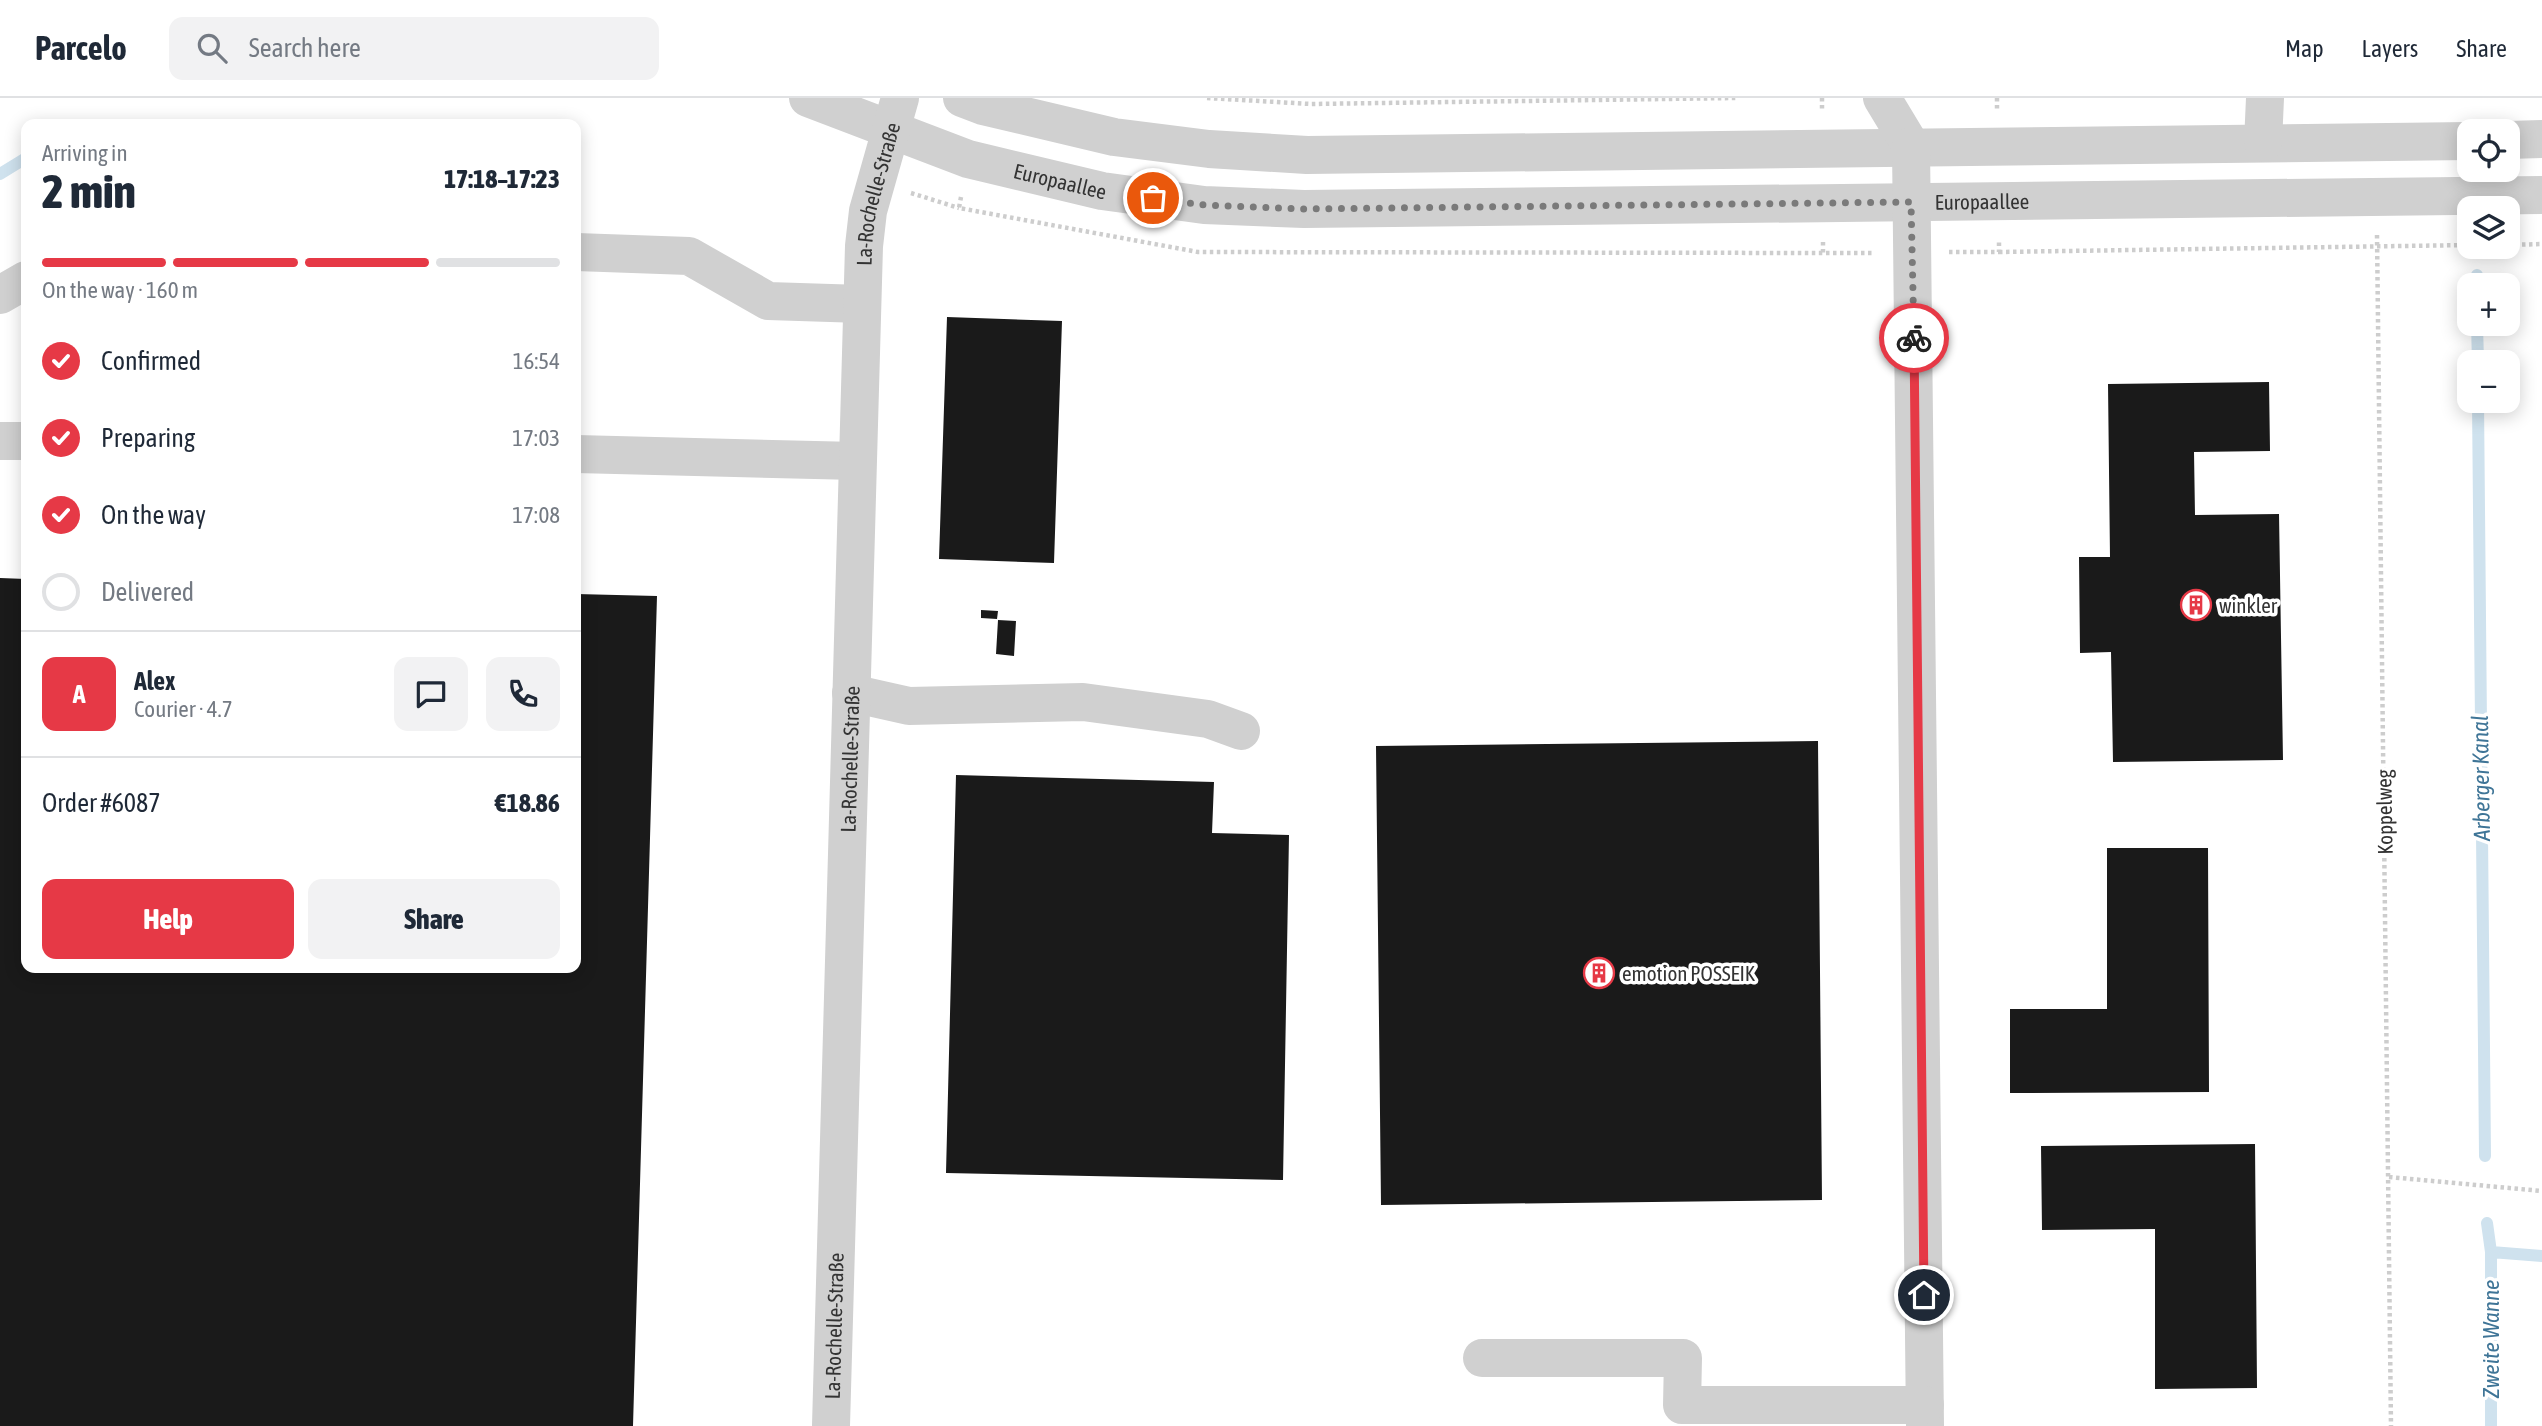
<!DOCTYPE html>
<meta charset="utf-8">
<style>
:root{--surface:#fff;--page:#f2f2f3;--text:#1f2937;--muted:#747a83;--line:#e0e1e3;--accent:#e63946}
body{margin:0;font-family:"Asap Condensed",sans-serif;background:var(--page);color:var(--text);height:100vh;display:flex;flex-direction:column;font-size:26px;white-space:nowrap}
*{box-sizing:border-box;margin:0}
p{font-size:23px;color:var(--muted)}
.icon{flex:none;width:38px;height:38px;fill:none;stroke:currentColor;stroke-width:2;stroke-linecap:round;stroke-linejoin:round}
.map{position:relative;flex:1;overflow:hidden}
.panel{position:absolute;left:21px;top:21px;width:560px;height:854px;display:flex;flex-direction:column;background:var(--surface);border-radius:14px;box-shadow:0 4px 18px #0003}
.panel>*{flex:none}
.tools{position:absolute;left:2457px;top:21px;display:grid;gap:14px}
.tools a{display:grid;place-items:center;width:63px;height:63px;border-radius:14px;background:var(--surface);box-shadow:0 4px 18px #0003;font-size:35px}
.pin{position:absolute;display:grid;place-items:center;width:60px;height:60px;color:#fff;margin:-30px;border:4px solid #fff;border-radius:50%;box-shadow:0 2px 7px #0007}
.courier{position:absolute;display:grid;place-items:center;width:70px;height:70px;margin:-35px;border:5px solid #e63946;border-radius:50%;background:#fff;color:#222;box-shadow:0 2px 9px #0007}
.summary em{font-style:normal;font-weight:800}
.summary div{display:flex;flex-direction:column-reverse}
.summary{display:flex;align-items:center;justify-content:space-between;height:119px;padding:0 21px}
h1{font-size:46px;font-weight:800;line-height:52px}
.bar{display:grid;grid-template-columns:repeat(4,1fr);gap:10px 7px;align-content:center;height:84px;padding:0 21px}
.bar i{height:9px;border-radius:5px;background:var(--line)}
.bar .current{background:var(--accent)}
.bar p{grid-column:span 4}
.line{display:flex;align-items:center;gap:18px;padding:0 21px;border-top:2px solid var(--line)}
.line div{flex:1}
.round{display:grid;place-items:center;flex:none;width:74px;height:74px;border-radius:14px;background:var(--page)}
ol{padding:0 21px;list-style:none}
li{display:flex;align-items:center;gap:21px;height:77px}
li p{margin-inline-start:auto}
li .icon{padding:7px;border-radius:50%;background:var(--accent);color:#fff;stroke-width:4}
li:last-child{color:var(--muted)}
li i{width:38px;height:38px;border:4px solid var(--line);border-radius:50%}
.primary-button{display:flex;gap:14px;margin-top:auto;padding:14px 21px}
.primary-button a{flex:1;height:80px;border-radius:14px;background:var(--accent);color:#fff;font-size:28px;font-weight:800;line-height:80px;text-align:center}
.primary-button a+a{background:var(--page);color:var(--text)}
header{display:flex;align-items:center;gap:42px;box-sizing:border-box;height:98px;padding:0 35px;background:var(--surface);border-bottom:2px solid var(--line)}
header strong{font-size:33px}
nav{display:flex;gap:38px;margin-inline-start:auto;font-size:24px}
.search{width:490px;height:63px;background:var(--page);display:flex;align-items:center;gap:18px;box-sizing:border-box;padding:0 24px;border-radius:14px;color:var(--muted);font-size:26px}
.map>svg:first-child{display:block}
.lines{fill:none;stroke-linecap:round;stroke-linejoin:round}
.stream{stroke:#cfe2ee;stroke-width:12}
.building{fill:#1a1a1a}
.path{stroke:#cdcdcd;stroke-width:4.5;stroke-dasharray:3.5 3.5;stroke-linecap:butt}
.minor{stroke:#d0d0d0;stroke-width:38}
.done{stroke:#7a7a7a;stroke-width:7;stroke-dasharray:0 12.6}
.route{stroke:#e63946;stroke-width:9}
.labels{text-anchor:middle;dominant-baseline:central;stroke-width:7;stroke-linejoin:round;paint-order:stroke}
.street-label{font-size:21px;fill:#333;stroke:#fff}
.poi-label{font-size:21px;fill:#333;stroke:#fff;text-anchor:start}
.water-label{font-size:23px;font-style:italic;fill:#3f7597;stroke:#fff}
</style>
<header>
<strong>Parcelo</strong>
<div class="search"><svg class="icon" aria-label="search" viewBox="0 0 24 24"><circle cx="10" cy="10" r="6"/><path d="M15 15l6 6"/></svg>Search here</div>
<nav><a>Map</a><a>Layers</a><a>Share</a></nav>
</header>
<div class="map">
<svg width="2542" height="1328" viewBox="0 0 2542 1328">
<rect width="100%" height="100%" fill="#fff"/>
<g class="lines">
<path class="stream" d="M0,76L26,60
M2477,177V187
M2477,226L2478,264
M2478,303L2485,1058
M2487,1125L2491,1154V1328
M2491,1154L2542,1158"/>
</g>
<path class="building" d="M947,219L1062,223L1054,465L939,461Z
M2269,284L2270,353L2194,354L2195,417L2279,416L2283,662L2113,664L2111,554L2080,555L2079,459H2110L2108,286Z
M0,480L26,481V870H576V496L657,498L633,1328H0Z
M981,512L998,513L997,521L981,520Z
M998,522L1016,523L1014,558L996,556Z
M1818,643L1822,1102L1381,1107L1376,648Z
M956,677L1214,684L1212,735L1289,737L1283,1082L946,1075Z
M2107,750H2208L2209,994L2010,995V911H2107Z
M2255,1046L2257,1290L2155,1291V1131L2042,1132L2041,1048Z"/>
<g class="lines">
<path class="path" d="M1207,0L1311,6L1737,0
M1822,0V13
M1997,0V12
M911,95L959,110
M961,99L959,110L1198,154L1823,155
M2377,137L2391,1328
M1823,144V155H1874
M2508,147L2542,146
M1949,154H1999V143
M1999,154L2469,147
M2389,1079L2542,1093"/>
<g class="minor">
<path id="s1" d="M808,0L968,61L1102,93L1204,107L1304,111L2542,97"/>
<path d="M962,0L983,8L1114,39L1209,51L1307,57L2469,43"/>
<path d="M1882,0L1911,48"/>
<path d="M2508,42L2542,41"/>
<path d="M2263,45L2265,0"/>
<path d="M1911,48L1925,1328"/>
<path d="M576,154L689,158L768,203L862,206"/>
<path d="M0,197L26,182"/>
<path d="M0,343H26"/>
<path d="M576,356L857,363"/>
<path d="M851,595L909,608L1083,604L1208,621L1241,633"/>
<path d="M1482,1260H1683L1682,1307H1925"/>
<path id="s2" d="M831,1328L864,148L868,113L900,0"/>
</g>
</g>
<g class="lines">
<path class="done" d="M1153,100L1204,107L1304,111L1911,104L1914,240"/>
<path class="route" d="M1914,240L1924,1197"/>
</g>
<defs>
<g id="building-ring" transform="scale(1.575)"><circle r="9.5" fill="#fff" stroke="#e63946" stroke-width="1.5"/><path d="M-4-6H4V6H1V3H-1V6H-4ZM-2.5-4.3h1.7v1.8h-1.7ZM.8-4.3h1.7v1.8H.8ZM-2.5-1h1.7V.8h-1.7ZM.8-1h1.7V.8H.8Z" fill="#e63946"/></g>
</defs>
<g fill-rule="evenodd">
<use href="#building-ring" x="2196" y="507"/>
<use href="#building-ring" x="1599" y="875"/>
</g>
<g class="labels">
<g class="street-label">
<text stroke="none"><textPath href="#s1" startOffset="266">Europaallee</textPath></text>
<text stroke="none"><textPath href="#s2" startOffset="1234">La-Rochelle-Straße</textPath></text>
<text stroke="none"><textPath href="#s1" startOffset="1190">Europaallee</textPath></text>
<text stroke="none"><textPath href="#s2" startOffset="667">La-Rochelle-Straße</textPath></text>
<text transform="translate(2384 714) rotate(-91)">Koppelweg</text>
<text stroke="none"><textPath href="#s2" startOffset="100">La-Rochelle-Straße</textPath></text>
</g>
<g class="poi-label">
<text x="2219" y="507">winkler</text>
<text x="1622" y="875">emotion POSSEIK</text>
</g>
<g class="water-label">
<text transform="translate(2481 680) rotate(-91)">Arberger Kanal</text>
<text transform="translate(2491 1241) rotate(-90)">Zweite Wanne</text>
</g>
</g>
</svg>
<div class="tools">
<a><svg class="icon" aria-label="locate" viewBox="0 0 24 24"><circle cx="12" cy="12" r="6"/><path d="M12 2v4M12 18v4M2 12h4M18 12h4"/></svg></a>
<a><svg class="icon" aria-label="layers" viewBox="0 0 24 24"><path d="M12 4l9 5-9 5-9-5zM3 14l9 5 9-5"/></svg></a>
<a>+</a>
<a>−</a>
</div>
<div class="pin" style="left:1153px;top:100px;background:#ea580c"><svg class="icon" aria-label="bag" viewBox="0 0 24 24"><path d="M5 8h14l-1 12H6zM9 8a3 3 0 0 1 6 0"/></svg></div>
<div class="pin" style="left:1924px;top:1197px;background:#1f2937"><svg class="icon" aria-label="home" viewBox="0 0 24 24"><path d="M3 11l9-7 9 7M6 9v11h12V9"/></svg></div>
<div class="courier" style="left:1914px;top:240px"><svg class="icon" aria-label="bike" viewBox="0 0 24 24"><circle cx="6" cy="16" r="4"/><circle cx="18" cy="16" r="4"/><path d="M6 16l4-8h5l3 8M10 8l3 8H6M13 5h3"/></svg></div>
<section class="panel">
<div class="summary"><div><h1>2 min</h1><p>Arriving in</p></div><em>17:18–17:23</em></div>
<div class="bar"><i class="current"></i><i class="current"></i><i class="current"></i><i></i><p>On the way · 160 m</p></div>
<ol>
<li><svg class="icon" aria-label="check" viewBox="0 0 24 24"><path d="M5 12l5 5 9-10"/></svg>Confirmed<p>16:54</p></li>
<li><svg class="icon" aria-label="check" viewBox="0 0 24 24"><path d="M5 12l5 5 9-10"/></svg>Preparing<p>17:03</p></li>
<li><svg class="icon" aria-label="check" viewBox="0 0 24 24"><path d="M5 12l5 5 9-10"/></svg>On the way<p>17:08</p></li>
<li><i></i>Delivered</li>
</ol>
<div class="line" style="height:126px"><b class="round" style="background:var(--accent);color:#fff">A</b><div><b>Alex</b><p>Courier · 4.7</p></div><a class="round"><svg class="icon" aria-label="chat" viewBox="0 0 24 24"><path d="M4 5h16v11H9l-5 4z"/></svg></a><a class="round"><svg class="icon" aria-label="phone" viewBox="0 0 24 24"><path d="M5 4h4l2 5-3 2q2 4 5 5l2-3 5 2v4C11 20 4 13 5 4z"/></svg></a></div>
<div class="line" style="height:91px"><div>Order #6087</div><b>€18.86</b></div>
<div class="primary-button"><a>Help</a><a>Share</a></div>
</section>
</div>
